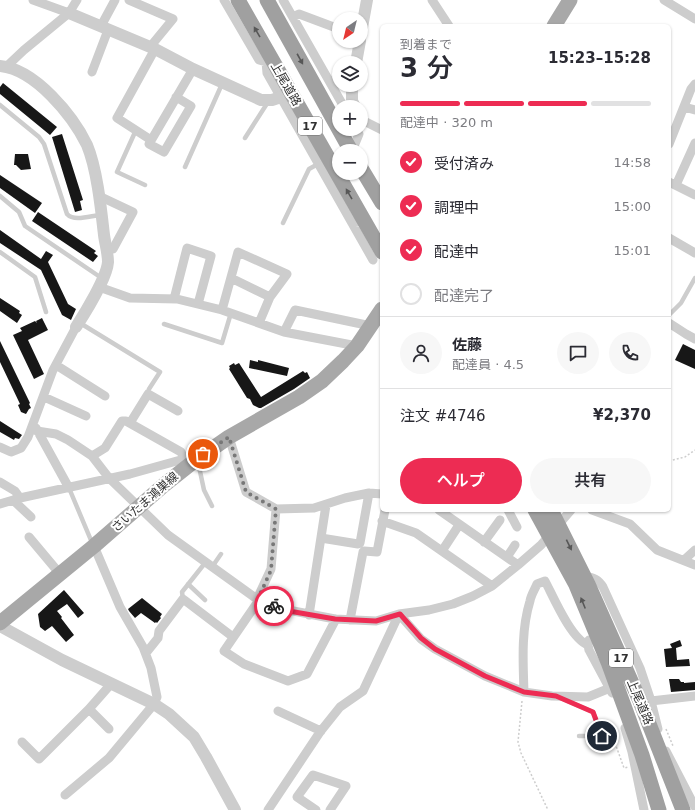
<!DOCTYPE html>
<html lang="ja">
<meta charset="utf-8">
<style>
:root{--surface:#fff;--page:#f7f7f7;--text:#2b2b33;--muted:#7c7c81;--line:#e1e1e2;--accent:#ed2c53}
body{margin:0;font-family:"DejaVu Sans","Noto Sans JP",sans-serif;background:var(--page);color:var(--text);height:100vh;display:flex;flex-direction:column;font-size:15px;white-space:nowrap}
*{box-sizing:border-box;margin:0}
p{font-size:13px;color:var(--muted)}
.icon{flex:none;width:22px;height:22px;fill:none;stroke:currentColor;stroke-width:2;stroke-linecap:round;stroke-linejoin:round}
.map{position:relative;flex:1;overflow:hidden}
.side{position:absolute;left:380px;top:24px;width:291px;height:488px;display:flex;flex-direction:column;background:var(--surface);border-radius:6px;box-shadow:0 1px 3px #0004}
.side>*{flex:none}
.needle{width:26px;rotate:215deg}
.tools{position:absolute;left:332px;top:12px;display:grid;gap:8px}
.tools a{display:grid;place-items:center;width:36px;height:36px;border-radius:50%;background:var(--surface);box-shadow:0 1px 3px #0004;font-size:20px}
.pin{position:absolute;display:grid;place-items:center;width:34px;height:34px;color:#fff;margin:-17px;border:2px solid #fff;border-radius:50%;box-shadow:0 1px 4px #0007}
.courier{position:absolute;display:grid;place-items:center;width:40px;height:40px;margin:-20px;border:3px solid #ed2c53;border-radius:50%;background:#fff;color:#222;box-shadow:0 1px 5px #0007}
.head em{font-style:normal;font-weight:600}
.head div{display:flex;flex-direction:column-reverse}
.head{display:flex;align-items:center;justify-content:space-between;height:68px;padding:0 20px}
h1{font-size:26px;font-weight:600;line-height:30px}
.bar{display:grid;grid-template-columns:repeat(4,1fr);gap:6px 4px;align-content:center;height:48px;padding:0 20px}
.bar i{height:5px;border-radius:3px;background:var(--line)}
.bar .active{background:var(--accent)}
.bar p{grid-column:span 4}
.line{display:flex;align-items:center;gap:10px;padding:0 20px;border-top:1px solid var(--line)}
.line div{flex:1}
.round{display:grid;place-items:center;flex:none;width:42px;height:42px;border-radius:21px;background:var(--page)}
ol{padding:0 20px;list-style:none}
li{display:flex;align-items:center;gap:12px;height:44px}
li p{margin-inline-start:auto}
li .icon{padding:4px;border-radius:50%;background:var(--accent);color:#fff;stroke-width:4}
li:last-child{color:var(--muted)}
li i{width:22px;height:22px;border:2px solid var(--line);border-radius:50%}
.primary-button{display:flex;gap:8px;margin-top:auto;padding:8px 20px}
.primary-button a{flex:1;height:46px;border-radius:24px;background:var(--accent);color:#fff;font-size:16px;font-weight:600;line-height:46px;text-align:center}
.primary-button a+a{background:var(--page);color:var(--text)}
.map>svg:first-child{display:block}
.building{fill:#171717}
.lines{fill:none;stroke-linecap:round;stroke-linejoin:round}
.path{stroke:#cdcdcd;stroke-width:1.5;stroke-dasharray:2 2;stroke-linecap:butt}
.service{stroke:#cdcdcd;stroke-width:4.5}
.minor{stroke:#cdcdcd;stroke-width:9}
.tertiary{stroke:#cdcdcd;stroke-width:12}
.primary{stroke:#a8a8a8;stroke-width:15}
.trunk{stroke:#a0a0a0;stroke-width:15}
.oneway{fill:#575757}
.done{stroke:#787878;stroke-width:4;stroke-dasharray:0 7.2}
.route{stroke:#ed2c53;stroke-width:5}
.labels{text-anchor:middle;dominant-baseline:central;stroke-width:4;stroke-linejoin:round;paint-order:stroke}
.shield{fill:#fff;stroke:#6e6e6e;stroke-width:1}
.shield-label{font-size:11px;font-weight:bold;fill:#303030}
.street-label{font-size:12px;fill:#303030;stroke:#fff}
</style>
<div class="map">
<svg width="695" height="810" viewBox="0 0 695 810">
<rect width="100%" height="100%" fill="#fff"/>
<path class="building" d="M3,83L57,127L50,135L0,94V87Z
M62,134L83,200L80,201L82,210L75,212L52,137Z
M15,154H28L31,169L21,170L16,165H14Z
M0,175L42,203L35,213L0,188Z
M38,212L96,251L94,253L98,256L93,262L32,221Z
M0,230L41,259L46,251L53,255L48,262L68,304L76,309L71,320L62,315L41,270L0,243Z
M0,298L20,311L19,313L22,315L17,323L0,311Z
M42,318L48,330L28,340L44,374L34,379L13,335L22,331L20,328L35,321L37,323L36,321Z
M0,341L30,403L29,404L31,408L29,409L26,414L21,412L18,405L20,404L0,362Z
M683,344L695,350V369L675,360Z
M250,360L258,362V360L289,368L287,376L249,368Z
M234,363L235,365L239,363L261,397L303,371L305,373L307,372L310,378L294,389L261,408H259L253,405L250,399L247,398L229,369L230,368L229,366Z
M0,421L22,435L19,439L15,438L14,440L0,432Z
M64,590L84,613L78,618L67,604L57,611L62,617L61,618L74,635L66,642L52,626L45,631L40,627L38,614Z
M142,598L162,614L160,617L161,618L157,623L156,622L155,623L141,613L135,618L129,611L128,609Z
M680,640L682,646L676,648L677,660L689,659L690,666L666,667L664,649L672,648L670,644Z
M669,679H679L681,682H684V683L695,682V690L671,692Z"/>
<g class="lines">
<path class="path" d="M669,461L685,457L695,450
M522,701L518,742L521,753L548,810
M666,729L673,746
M615,743L624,768L628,767"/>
<path class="service" d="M0,105L39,137L44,144L67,214C74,222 90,216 100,215
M136,130L117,172L145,185
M245,138L268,102
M185,167L222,84
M0,196L19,212L25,226L103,279
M283,223L309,169L318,164
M0,252L35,277L46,312
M669,315L681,303L695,278
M80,323L160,372L149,389
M164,324L222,343L231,313
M198,462L204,490L212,506
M69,488L93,545
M212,567L221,554
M188,584L205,600
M183,599L182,592L205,563
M563,699L593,712L602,736H579"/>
<path class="minor" d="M33,0L69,13
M129,0L173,19L150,47
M224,0L259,60L266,62
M283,0L344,107
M432,0L449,26
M664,0L695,19
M293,17L299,14L339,29
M101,26L115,0
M269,55L266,62L267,73L352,223L364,221
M6,67L24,50L69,13L77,0
M92,72L108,30
M176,97L191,106L164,152L149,144L193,69
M684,107L695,110
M361,117L364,121L382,130
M151,140L117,118L155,49
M669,144L691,89L695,84
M352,151L359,134L356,129
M669,182L695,195
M676,185L695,143
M99,196L133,212L113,249H106
M352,223L373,260
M669,238L695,253
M231,278L270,297
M99,287L130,298L177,299L222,310L284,332L357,346
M174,299L187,248L211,256L198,304
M222,310L238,252L287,274L270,297L259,323
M669,323L686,334L695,339
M284,332L295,310L371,326
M56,365L105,396
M44,397L86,416
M130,423L148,394L178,411
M36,428L69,488
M37,431L56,434L68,440L92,456L109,478L168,535L257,599L283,609L335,619L376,621L399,614L429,610L453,604L473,596L492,586L518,565L541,545L571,510
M229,437L246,492L276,509L314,508L345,498L369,493L382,494
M0,447L11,452L21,448L28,437L53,370L76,327
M92,456L105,448L122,421H126L181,452L184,459
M0,482L15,491L20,498
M14,501L31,517
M0,504L20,498L130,474L184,459L193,462
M439,510L518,565
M508,510L517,527
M592,510L630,524L657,550L695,565
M382,521L416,533L492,586
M29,537L60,574
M321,538L358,544L360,543L369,493
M484,542L500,520
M442,551L459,525
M507,557L515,545
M684,560L695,550
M584,576C594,578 598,579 603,587L640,668L651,701L658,729
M257,599L271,569L276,509
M259,600L224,651L244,664L288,681L307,674L336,619
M309,615L326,505
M350,620L363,552L364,551L377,552L385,510
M589,640L588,645L589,650L612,693
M146,653L158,638L159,631L183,599L233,637
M524,692C523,662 521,630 530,601C531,595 535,589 537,584L545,581C553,596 571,639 588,645
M651,701L695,696
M89,709L109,729
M278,711L321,731
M625,728L632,752L644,810
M22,742L39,759L89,709L111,684
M666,751L695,807
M65,795L109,758L154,704L157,697L151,668L143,647L120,607L94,546
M268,810L320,732L340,707L363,691L399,614L421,639L435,649L485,676L524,692L552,696L588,697L610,688
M316,810L297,797L313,775L346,786L330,810"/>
<path class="tertiary" d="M69,13L155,49L193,69L261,100H272L281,97
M361,33L367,0
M356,63L360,41
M0,66C35,69 73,116 87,145C97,169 101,208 104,235C105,243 108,253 108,262C107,277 85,313 76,327
M352,85V101L355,107
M0,626L62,660L154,704L169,714L194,737L206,757L235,810"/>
<path class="primary" d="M554,26L570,0
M0,623L94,546L164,485L193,462L229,437L299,397L322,381L343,361L357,346L382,309"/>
<path class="trunk" d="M238,0L382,252
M267,0L351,151
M361,168L382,203
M535,510L576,585L608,662L642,755L659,810
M551,510L588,584L640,701L683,810"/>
</g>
<defs><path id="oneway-solid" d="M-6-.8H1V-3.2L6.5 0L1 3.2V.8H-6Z"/></defs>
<g class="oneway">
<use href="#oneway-solid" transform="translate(257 32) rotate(-120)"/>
<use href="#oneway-solid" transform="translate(300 59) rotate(61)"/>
<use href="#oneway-solid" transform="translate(349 194) rotate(-120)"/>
<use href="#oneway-solid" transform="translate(569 545) rotate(64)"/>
<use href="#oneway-solid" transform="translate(583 603) rotate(-112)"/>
</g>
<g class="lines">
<path class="done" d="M203,454L229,437L246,492L276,509L271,570L258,599L274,606"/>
<path class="route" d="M274,606L283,610L335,619L376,621L400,614L421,638L435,649L485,676L524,692L556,696L593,712L602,736"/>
</g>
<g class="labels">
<g class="shield">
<rect x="298" y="117" width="24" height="18" rx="3"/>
<rect x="609" y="649" width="24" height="18" rx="3"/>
</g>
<g class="shield-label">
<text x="310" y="126">17</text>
<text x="621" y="658">17</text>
</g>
<g class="street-label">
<text transform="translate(286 84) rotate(60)">上尾道路</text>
<text transform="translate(145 502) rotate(-41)">さいたま鴻巣線</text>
<text transform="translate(640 702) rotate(67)">上尾道路</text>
</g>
</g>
</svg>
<div class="tools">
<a><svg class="needle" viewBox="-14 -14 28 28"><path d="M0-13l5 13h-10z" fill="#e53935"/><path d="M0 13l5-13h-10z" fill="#7c7c81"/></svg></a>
<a><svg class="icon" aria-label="layers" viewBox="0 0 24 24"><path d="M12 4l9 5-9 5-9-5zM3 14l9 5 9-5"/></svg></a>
<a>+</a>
<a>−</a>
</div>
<div class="pin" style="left:203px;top:454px;background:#ea580c"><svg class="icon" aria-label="bag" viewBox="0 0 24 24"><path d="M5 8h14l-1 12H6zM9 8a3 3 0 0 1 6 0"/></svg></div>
<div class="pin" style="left:602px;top:736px;background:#1f2937"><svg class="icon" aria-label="home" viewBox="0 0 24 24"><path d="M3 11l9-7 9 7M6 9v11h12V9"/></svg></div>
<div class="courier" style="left:274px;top:606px"><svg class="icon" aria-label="bike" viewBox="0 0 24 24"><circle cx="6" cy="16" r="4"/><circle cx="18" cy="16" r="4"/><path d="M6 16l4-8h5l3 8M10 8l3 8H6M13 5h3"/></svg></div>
<section class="side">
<div class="head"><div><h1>3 分</h1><p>到着まで</p></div><em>15:23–15:28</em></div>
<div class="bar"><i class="active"></i><i class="active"></i><i class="active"></i><i></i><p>配達中 · 320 m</p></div>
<ol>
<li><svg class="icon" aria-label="check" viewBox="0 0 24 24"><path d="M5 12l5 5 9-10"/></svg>受付済み<p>14:58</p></li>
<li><svg class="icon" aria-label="check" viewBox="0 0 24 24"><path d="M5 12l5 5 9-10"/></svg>調理中<p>15:00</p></li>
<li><svg class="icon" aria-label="check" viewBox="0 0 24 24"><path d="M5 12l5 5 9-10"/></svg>配達中<p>15:01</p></li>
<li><i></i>配達完了</li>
</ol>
<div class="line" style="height:72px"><a class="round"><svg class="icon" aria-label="person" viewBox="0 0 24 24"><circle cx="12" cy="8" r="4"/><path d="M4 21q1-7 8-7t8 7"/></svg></a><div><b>佐藤</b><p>配達員 · 4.5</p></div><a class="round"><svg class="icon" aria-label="chat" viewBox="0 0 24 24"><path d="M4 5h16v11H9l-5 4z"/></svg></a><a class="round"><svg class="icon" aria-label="phone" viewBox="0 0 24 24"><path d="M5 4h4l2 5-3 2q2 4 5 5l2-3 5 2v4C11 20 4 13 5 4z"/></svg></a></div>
<div class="line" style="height:52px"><div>注文 #4746</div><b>¥2,370</b></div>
<div class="primary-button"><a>ヘルプ</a><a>共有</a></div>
</section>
</div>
